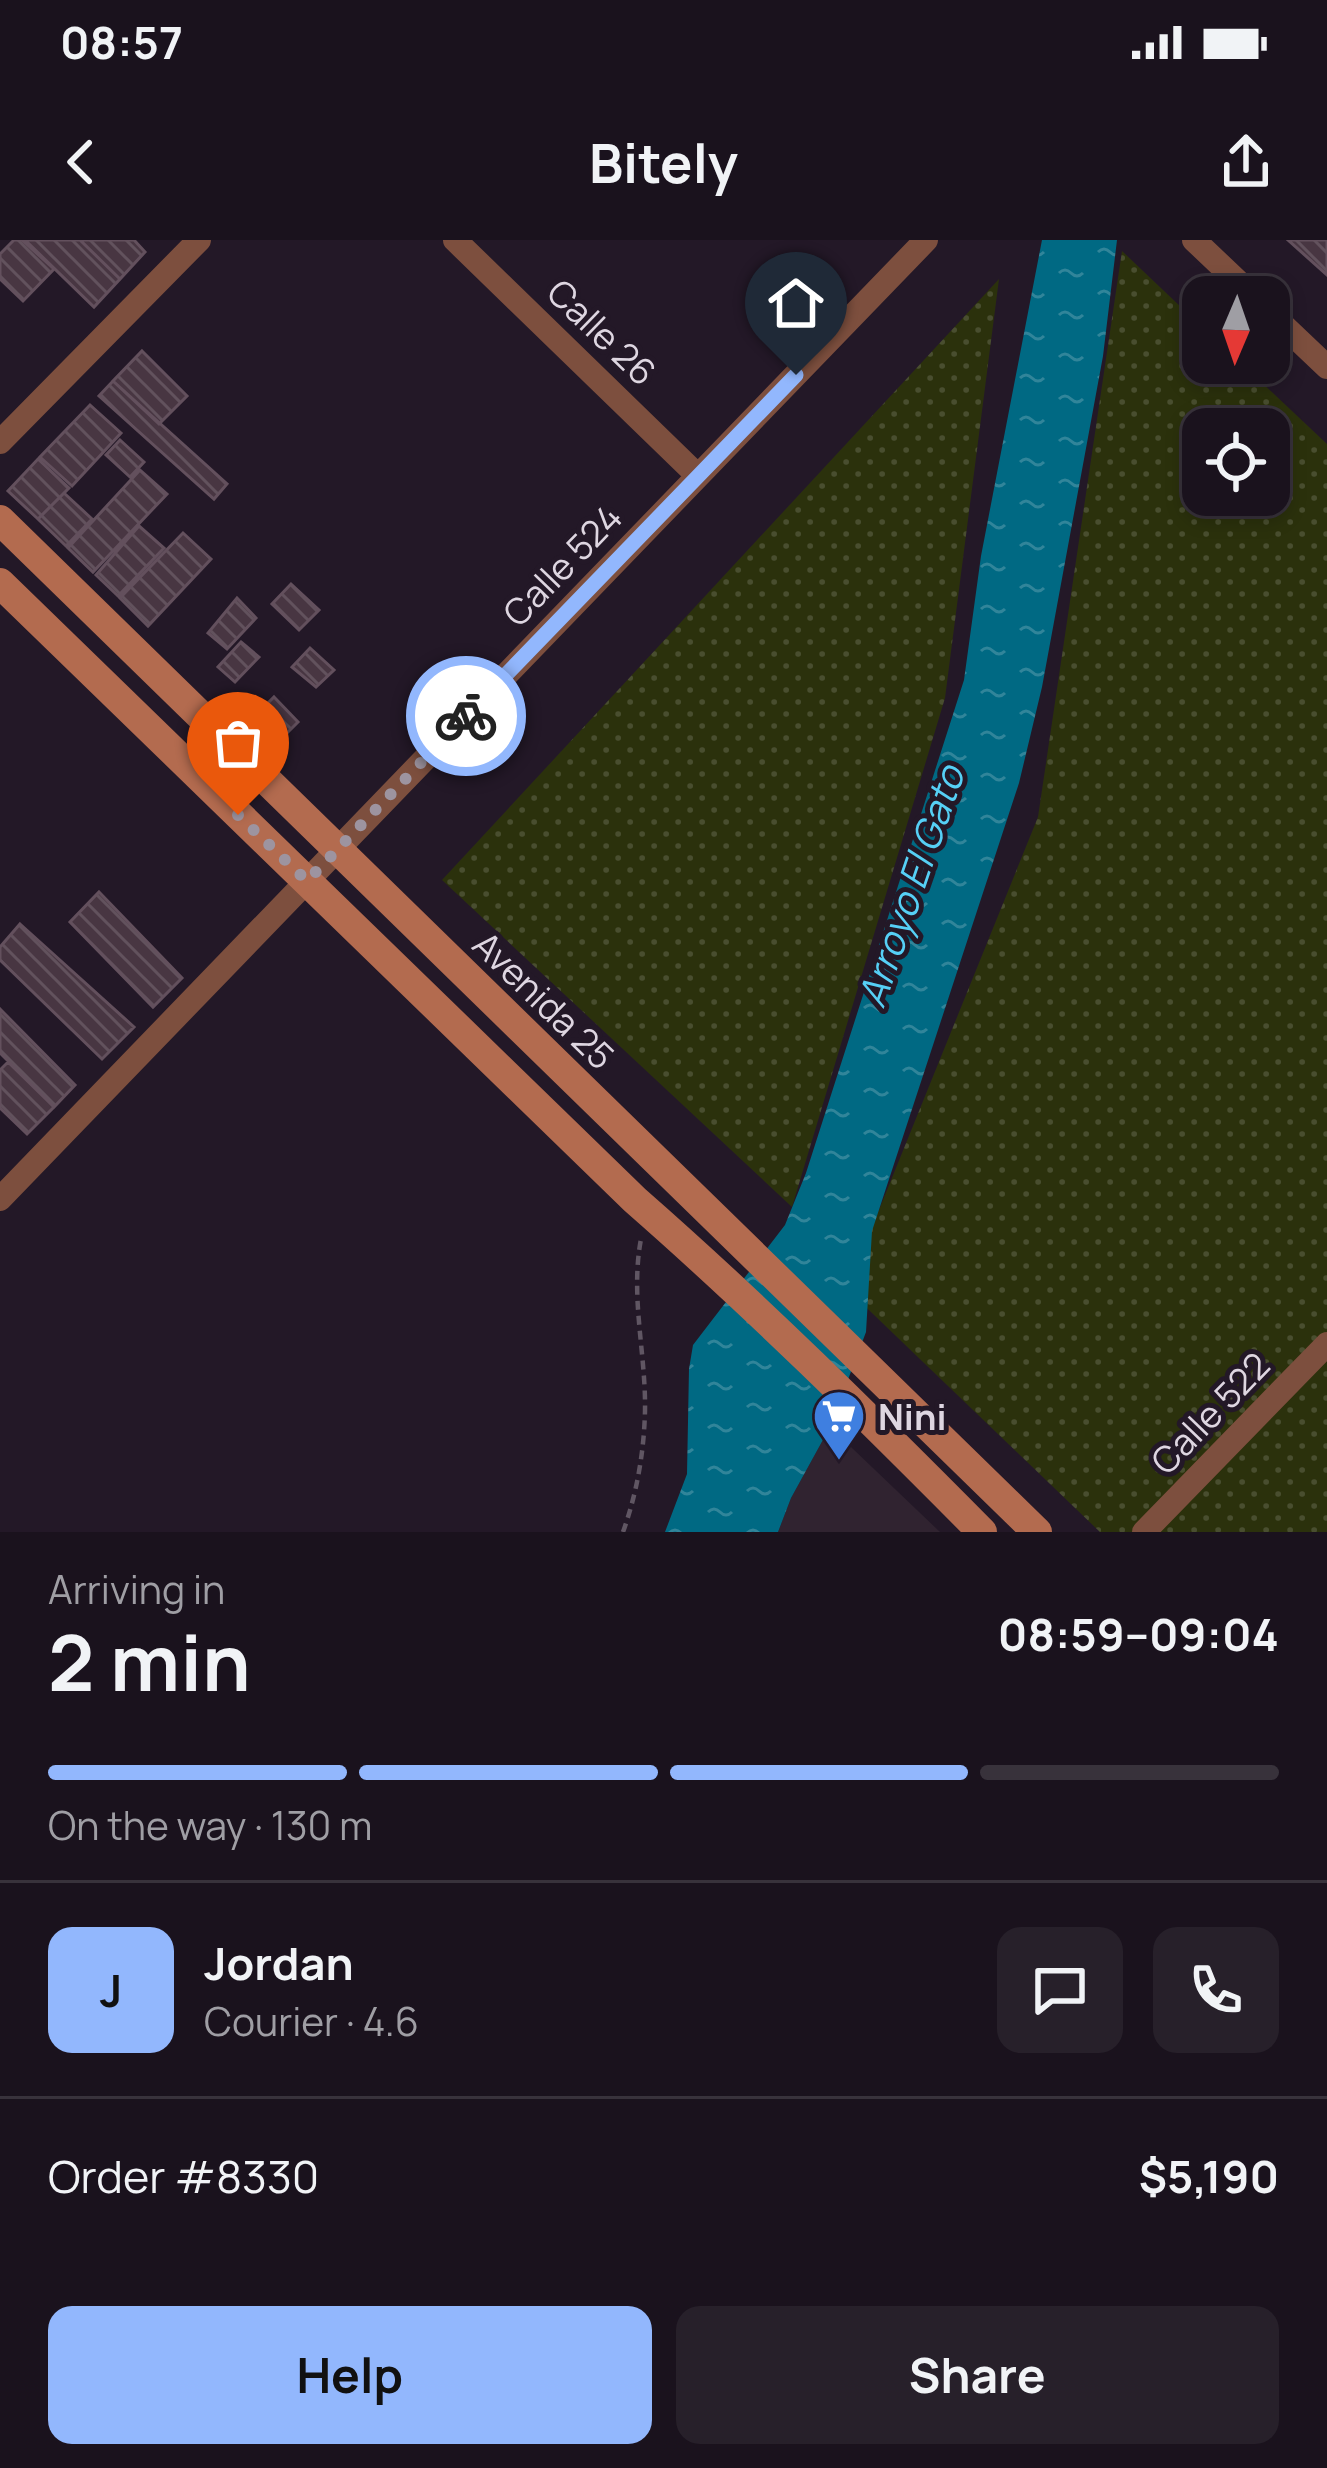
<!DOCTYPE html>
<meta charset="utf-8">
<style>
:root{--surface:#1a121d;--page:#27202a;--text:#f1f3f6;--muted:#9f9ea4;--line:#38323b;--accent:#92b7fd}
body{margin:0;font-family:Manrope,sans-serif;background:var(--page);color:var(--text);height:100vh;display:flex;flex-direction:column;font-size:45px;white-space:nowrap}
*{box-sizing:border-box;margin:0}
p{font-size:39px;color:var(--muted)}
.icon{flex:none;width:66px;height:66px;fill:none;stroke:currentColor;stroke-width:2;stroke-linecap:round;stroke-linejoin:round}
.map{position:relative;height:1292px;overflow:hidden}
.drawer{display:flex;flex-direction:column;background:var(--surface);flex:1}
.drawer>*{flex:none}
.needle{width:78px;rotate:182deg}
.controls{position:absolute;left:1182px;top:36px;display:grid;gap:24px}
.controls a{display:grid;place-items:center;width:108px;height:108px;border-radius:24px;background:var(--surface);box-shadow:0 6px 18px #0003,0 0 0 3px var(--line);font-size:60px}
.pin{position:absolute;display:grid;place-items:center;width:102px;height:102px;color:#fff;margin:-123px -51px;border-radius:50% 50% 50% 0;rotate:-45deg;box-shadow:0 0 12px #0007}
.pin .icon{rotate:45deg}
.courier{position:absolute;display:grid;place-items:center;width:120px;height:120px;margin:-60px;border:9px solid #92b7fd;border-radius:50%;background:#fff;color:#222;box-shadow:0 3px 15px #0007}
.overview em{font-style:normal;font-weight:700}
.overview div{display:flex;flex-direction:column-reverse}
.overview{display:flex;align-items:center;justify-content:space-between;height:204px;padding:0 48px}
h1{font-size:78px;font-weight:700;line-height:90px}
.bar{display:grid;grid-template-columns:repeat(4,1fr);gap:18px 12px;align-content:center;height:144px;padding:0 48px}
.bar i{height:15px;border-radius:9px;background:var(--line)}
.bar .on{background:var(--accent)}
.bar p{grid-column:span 4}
.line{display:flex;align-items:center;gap:30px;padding:0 48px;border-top:3px solid var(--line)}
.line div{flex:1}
.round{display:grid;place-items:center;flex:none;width:126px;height:126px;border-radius:24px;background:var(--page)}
.action{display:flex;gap:24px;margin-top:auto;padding:24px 48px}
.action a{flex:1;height:138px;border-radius:24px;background:var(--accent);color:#111;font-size:48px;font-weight:700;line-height:138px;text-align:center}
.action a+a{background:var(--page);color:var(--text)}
.status{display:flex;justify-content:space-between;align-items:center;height:84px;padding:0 60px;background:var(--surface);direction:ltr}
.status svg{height:33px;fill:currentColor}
header{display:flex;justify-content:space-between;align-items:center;height:156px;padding:0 48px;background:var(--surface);font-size:54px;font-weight:700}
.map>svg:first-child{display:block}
.commercial{fill:#302330}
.grass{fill:url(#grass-dots);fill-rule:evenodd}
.water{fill:url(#water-ripples)}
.building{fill:url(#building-back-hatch);stroke:#63505d;stroke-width:3}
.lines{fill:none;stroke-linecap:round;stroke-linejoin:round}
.path{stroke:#605663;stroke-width:4.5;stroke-dasharray:9 6;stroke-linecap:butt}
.street{stroke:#7d4f3e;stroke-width:24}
.secondary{stroke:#b36b4f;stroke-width:30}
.done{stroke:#9d94a0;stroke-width:12;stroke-dasharray:0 21.6}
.route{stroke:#92b7fd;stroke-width:15}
.labels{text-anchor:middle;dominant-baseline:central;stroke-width:10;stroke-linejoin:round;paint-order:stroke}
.street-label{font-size:36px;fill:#ded6e1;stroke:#231827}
.poi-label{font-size:36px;font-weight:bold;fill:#ded6e1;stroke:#231827;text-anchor:start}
.water-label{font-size:39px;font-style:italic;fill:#56d0f6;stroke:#231827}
</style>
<div class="status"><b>08:57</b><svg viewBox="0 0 49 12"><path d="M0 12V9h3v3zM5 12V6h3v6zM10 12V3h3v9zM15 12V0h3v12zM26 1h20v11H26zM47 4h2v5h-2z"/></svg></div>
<header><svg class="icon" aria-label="back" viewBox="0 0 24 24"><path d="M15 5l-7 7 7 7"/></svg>Bitely<svg class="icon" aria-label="share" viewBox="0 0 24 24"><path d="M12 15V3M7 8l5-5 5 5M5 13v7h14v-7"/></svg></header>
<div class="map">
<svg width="1327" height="1292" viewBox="0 0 1327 1292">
<defs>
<pattern id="grass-dots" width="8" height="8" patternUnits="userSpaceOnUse" patternTransform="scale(3)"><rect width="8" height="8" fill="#2b310c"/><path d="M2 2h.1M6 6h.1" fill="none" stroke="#494e2f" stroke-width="1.8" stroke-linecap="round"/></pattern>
<pattern id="water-ripples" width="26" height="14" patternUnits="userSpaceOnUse" patternTransform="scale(3)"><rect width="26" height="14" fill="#006983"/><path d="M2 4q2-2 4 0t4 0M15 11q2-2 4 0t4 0" fill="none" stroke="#31859a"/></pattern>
<pattern id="building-back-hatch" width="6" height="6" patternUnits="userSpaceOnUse" patternTransform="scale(3)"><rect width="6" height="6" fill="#483642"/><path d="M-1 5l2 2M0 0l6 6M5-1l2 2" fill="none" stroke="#62525d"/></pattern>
</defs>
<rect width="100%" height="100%" fill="#231827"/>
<path class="commercial" d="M830,1187L940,1292H778L791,1258Z"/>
<path class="grass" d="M1122,11L1203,88V123H1241L1327,204V1292H1100L847,1049L1038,577ZM1203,189H1269V255H1203Z
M999,39L945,458L792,967L442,640Z"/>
<path class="water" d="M1042,0H1117L1103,116L1042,447L1019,543L872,991L866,1092L830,1187L791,1258L778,1292H665L687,1234L689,1129L693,1105L785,985L806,933L964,440L981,316Z"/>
<path class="building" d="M14,0H22L54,29L23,61L0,39V14Z
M25,0H80L120,39L94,67Z
M80,0H134L145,12L120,39Z
M1288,0H1327V35Z
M142,111L187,156L159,184L113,141Z
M113,141L227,244L214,259L99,156Z
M90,165L121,193L72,246L40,217Z
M120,200L144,222L130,237L106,215Z
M38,219L69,248L38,279L8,251Z
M140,230L167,254L93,332L68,308Z
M64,253L92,279L66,306L38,279Z
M139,286L164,308L118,356L96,335Z
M183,293L211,319L148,386L120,358Z
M291,344L319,370L299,390L272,364Z
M237,358L256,378L227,409L208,393Z
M241,402L259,417L235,442L218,427Z
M310,408L334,430L316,447L292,427Z
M274,457L298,482L280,500L255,476Z
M99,652L182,738L153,767L70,682Z
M20,684L134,787L102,819L0,720V707Z
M0,769L75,845L54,867L0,813Z
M8,822L54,867L27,894L0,868V830Z"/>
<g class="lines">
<path class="path" d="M623,1292C637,1253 644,1212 645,1171C646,1113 630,1057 641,999"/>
<path class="street" d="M455,0L698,236
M1194,0L1254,57
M1269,72L1327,127
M0,202L199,0
M0,959L926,0
M1144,1292L1327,1104"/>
<path class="secondary" d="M0,280L1037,1292
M0,343L635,960C756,1066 869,1178 982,1292"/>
</g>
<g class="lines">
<path class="done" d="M238,575L307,641L466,476"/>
<path class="route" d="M466,476L796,135"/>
</g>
<defs>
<g id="supermarket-pin" transform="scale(2.7)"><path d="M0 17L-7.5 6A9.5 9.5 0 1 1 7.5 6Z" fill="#3f7fe0" stroke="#231827"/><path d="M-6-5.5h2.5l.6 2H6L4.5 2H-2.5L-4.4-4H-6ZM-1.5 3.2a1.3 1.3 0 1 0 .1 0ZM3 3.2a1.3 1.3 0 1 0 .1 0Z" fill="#fff"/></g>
</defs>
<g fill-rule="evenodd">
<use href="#supermarket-pin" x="839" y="1176"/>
</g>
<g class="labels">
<g class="street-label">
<text transform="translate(602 92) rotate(44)">Calle 26</text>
<text transform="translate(562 325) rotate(-46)">Calle 524</text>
<text transform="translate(544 760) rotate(44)">Avenida 25</text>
<text transform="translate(1210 1173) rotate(-46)">Calle 522</text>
</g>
<g class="poi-label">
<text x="878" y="1176">Nini</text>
</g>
<g class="water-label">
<text transform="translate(910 646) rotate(-71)">Arroyo El Gato</text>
</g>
</g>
</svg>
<div class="controls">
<a><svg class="needle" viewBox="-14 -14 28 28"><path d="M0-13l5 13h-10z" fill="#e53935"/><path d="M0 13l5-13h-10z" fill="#9f9ea4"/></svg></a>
<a><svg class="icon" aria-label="locate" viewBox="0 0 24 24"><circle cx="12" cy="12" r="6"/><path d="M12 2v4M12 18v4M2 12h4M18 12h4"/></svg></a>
</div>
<div class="pin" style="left:238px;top:575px;background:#ea580c"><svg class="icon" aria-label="bag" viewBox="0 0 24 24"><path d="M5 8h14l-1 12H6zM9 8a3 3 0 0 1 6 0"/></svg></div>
<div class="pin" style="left:796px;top:135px;background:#1f2937"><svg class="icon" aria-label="home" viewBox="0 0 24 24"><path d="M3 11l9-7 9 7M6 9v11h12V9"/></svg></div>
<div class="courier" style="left:466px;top:476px"><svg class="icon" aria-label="bike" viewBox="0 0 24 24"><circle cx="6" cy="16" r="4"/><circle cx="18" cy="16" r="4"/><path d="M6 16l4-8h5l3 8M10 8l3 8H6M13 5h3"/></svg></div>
</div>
<section class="drawer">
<div class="overview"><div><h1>2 min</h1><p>Arriving in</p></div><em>08:59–09:04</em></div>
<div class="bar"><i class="on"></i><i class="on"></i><i class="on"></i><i></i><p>On the way · 130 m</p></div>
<div class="line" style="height:216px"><b class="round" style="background:var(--accent);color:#111">J</b><div><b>Jordan</b><p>Courier · 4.6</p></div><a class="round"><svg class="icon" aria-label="chat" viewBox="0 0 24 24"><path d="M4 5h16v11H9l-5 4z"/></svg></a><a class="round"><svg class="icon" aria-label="phone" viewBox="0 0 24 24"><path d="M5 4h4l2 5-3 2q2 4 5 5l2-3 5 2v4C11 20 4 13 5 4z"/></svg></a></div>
<div class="line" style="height:156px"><div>Order #8330</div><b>$5,190</b></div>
<div class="action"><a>Help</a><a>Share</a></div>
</section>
